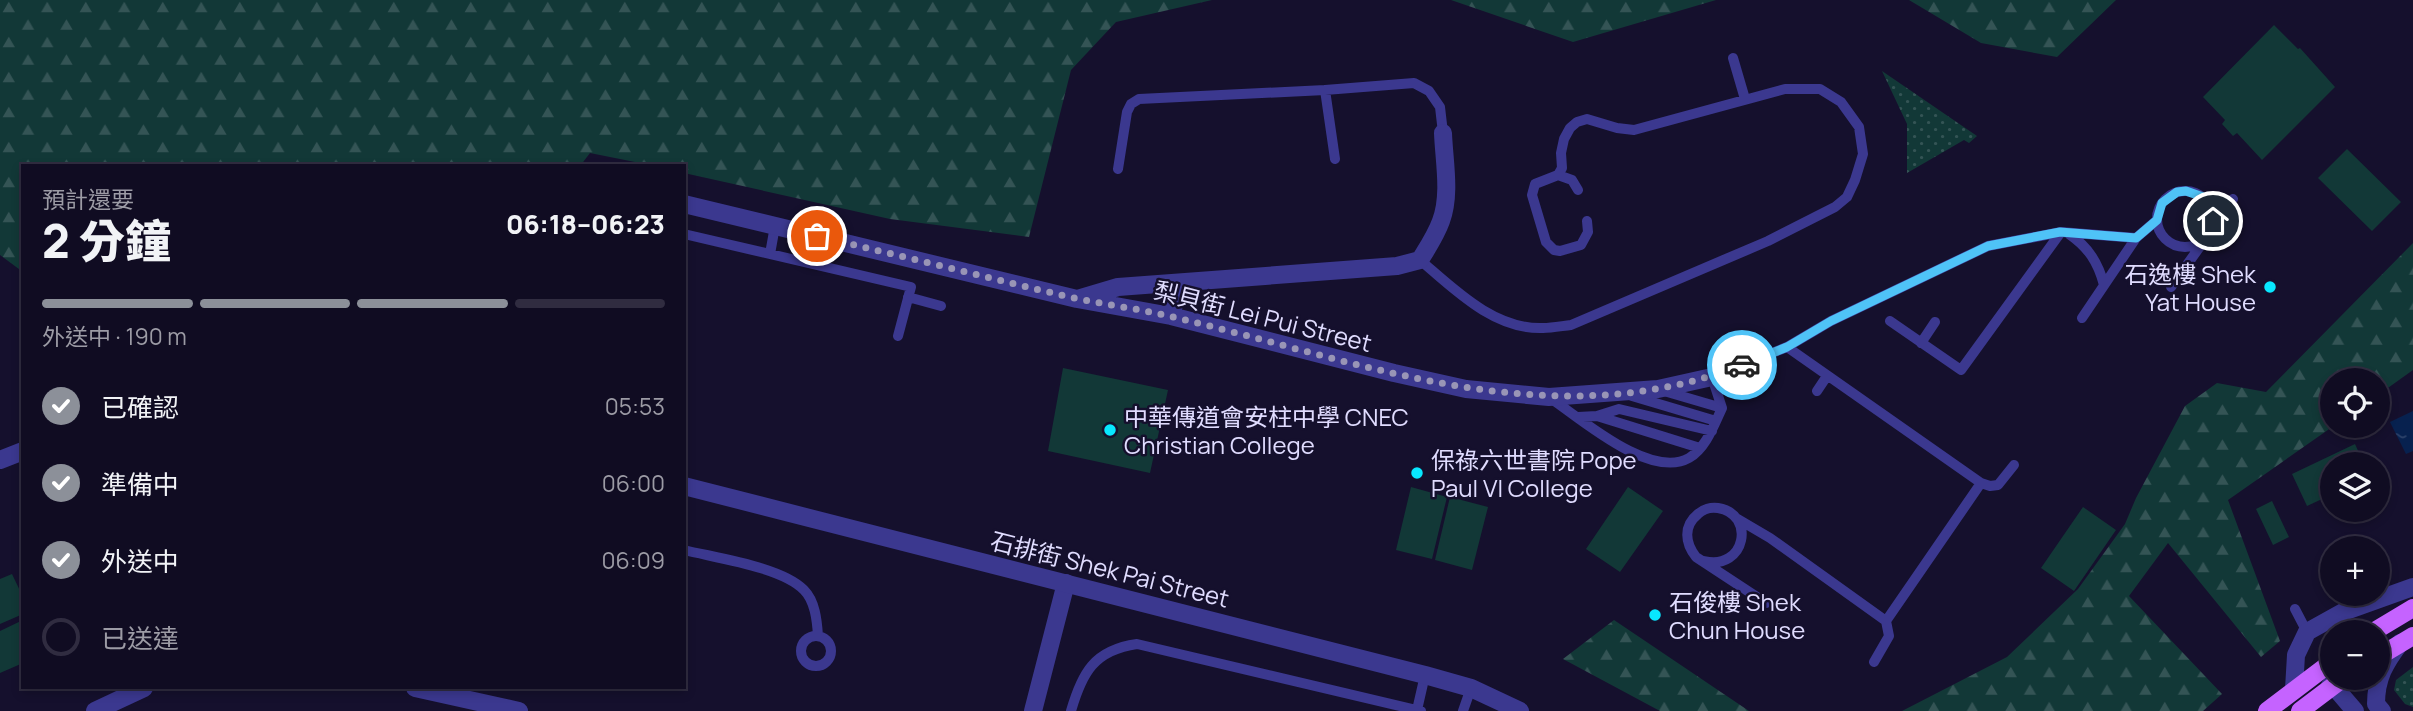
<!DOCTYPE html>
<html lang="zh-TW">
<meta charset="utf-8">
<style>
:root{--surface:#100c22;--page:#19152a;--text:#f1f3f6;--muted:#9c9ba5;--line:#302c40;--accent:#8c9099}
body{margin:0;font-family:Manrope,"Noto Sans TC",sans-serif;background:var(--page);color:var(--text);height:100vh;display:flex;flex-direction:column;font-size:26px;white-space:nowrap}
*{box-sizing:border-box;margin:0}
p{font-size:23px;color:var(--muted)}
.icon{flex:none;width:38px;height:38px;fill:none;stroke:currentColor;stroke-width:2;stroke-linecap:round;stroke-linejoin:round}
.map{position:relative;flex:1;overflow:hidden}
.side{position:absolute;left:21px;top:164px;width:665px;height:525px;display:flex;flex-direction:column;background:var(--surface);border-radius:0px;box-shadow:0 4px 10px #0003,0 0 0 2px var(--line)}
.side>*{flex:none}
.fabs{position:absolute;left:2320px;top:368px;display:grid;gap:14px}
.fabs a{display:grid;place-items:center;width:70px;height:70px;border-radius:50%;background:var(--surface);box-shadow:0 4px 10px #0003,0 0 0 2px var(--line);font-size:35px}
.pin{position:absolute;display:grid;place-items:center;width:60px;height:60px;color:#fff;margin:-30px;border:4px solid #fff;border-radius:50%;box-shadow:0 2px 7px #0007}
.courier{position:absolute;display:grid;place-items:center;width:70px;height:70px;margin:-35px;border:5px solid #4fc3f7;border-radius:50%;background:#fff;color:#222;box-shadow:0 2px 9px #0007}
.overview em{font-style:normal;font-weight:800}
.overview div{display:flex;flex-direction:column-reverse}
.overview{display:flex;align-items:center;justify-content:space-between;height:119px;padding:0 21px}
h1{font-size:46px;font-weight:800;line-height:52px}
.bar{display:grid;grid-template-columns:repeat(4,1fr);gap:10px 7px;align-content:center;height:84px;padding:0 21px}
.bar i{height:9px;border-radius:5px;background:var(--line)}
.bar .on{background:var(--accent)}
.bar p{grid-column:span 4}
ol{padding:0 21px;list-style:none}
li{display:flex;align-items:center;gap:21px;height:77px}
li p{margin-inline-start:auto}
li .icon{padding:7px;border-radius:50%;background:var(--accent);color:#fff;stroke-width:4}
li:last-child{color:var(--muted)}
li i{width:38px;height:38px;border:4px solid var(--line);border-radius:50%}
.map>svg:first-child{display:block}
.forest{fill:url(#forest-firs)}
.park{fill:url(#park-dots)}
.pitch{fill:#123837}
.water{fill:url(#water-ripples)}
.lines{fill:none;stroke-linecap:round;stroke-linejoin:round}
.service{stroke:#3b388f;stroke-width:10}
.minor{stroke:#3b388f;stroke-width:18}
.tertiary{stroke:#3b388f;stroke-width:18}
.primary{stroke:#c563ff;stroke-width:18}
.done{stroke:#9995b6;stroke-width:7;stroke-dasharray:0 12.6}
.route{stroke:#4fc3f7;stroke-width:9}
.poi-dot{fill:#08e7ff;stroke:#15102d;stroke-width:2.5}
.labels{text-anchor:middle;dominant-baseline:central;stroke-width:5;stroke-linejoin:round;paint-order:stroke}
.poi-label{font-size:24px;fill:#e0dcff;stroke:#15102d;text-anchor:start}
.street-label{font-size:24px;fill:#e0dcff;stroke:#15102d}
</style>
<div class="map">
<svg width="2413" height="711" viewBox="0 0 2413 711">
<defs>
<pattern id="forest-firs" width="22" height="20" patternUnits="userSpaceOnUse" patternTransform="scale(1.75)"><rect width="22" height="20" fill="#123837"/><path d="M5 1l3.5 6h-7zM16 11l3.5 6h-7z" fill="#345455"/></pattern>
<pattern id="park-dots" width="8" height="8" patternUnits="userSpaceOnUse" patternTransform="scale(1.75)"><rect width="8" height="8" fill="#123837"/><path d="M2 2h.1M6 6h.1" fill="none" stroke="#345455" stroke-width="1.8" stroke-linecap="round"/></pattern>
<pattern id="water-ripples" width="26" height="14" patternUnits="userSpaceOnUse" patternTransform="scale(1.75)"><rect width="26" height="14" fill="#07214f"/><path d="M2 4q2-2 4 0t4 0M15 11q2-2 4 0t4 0" fill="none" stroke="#2b4169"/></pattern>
</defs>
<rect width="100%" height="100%" fill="#15102d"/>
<path class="forest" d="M0,0H1212L1116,22L1071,70L1029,237L890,219L684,173V166H655L590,153L580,166H23V272L0,255Z
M1451,0H1716L1573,42Z
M1909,0H2116L2057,57L1981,43Z
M2413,243V370L2378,395V380H2333V425H2335L2228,500L2280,641L2261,657L2168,543L2129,596L2222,694L2203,711H1902L2007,657L2078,589L2125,524L2136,498L2185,406L2217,383L2266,392Z
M1614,620L1749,711H1660L1563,659Z"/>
<path class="park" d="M1882,71L1977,136L1969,143L1964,140L1907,173V124Z
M2413,667V707L2405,704L2394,690L2396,680Z"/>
<path class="pitch" d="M2274,25L2298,49L2300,48L2335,87L2262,160L2237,133L2233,136L2222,124L2225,120L2203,97Z
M2347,149L2401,202L2372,231L2318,178Z
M1063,368L1168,390L1150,473L1048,451Z
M2355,444L2364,464H2333V494L2307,506L2292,474Z
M1411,487L1447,497L1432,559L1396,550Z
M1628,487L1663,511L1620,572L1586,549Z
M1450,497L1488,507L1472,570L1435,560Z
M2272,501L2289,537L2273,545L2256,509Z
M2083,507L2116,530L2074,591L2041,568Z
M12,574L23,597V614L0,624V579Z
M23,620V663L0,673V631Z"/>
<path class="water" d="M2413,411V451L2406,454L2390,422Z"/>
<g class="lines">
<path class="service" d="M1733,58L1745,99
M1325,90L1335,159
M1118,169L1127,112L1131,104L1139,99L1325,90L1414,83L1429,91L1440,107L1443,133
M1558,175L1572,180L1578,190
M2157 219a28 28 0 1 1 56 0a28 28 0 1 1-56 0Z
M2213,228L2233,199
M684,234L911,287L898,336
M2069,234C2088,247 2098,262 2104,285
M770,254L775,226
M1420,260C1454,289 1494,330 1543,328C1552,328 1562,326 1571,325L1768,241L1835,207L1847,197L1855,180L1863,154L1859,127L1841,102L1820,89H1785L1634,130L1617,128L1587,119L1577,122L1570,128L1564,139L1561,153L1562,168L1558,175L1535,184L1532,195L1546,242L1554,250L1560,251L1581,245L1588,232L1587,221
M2171,287L2204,241
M908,297L941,306
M2082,318L2136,238
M1890,321L1961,370L2061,232
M1921,343L1935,322
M1787,347L1981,483
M1664,391L1722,408
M1817,391L1827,376
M1632,396L1716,421
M1549,397C1580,418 1650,480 1689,458C1706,448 1714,425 1722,408L1712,377L1787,347L1831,321L1988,246L2061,232L2136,238L2157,220
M1597,416L1700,448
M1578,417L1597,416L1619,409L1712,431
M1736,518L1770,538L1886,621L1889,636L1874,662
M684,550C716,558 782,567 804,590C815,601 817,620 818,636
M1704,561C1746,571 1756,514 1718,508C1711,507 1703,509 1698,514C1683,526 1685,543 1696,557L1766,603
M2295,609L2307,632
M1886,621L1981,483L1990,486L1998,485L2014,465
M801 651a15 15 0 1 1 30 0a15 15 0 1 1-30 0Z
M1417,710L1425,675
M1071,711C1082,673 1094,650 1137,644L1421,711
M1463,711L1471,688"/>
<path class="minor" d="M684,204L1077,299L1171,316L1394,373L1466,389L1549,397L1658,389L1712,377
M1081,298L1118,287L1397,266L1420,260C1428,247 1436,235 1441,221C1451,194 1444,161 1443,133
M1171,316L1180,283
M2330,686L2337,690L2355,711
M415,688L519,711
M2294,689L2296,655L2307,632L2343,612L2413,587
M95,711L144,688
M1033,711L1066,583
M2382,711L2376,704C2376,678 2385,663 2400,643"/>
<path class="tertiary" d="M0,460L23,451
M684,486L1425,675L1471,688L1520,711"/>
<path class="primary" d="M2373,632L2413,608
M2378,657L2413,636
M2267,711L2333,661
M2300,711L2345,677"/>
</g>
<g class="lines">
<path class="done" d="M817,236C902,256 988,278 1074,298C1107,305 1140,309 1173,317C1360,361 1551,440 1742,365"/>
<path class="route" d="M1742,365L1787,347L1831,321L1988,246L2060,232L2136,238L2157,220L2162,203L2177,192L2186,191L2203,197L2209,204L2213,221"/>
</g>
<g class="poi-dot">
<circle cx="2270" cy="287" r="7"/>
<circle cx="1110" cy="430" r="7"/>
<circle cx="1417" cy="473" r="7"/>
<circle cx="1655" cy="615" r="7"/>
</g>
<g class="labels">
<g class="poi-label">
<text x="2256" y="273" text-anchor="end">石逸樓 Shek<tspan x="2256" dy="28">Yat House</tspan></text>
<text x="1124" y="416">中華傳道會安柱中學 CNEC<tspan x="1124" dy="28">Christian College</tspan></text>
<text x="1431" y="459">保祿六世書院 Pope<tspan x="1431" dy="28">Paul VI College</tspan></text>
<text x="1669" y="601">石俊樓 Shek<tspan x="1669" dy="28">Chun House</tspan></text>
</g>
<g class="street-label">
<text transform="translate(1263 316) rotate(14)">梨貝街 Lei Pui Street</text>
<text transform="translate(1110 569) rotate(14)">石排街 Shek Pai Street</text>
</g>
</g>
</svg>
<div class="fabs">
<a><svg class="icon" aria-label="locate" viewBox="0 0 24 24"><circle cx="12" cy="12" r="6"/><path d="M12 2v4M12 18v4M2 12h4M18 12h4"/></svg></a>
<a><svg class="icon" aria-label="layers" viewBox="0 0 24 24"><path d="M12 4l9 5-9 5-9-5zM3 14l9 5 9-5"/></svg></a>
<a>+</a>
<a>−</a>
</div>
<div class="pin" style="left:817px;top:236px;background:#ea580c"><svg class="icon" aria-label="bag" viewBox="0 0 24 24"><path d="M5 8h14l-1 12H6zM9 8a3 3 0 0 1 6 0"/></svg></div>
<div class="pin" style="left:2213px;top:221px;background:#1f2937"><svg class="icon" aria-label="home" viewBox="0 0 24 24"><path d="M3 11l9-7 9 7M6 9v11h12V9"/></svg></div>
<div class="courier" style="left:1742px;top:365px"><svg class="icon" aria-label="car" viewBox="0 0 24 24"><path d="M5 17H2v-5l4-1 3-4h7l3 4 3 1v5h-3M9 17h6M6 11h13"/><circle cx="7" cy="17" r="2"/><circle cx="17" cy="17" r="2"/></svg></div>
<section class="side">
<div class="overview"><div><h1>2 分鐘</h1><p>預計還要</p></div><em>06:18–06:23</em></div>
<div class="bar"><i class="on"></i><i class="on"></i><i class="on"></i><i></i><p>外送中 · 190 m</p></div>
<ol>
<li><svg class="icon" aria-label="check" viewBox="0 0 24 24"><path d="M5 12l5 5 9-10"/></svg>已確認<p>05:53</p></li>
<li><svg class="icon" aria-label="check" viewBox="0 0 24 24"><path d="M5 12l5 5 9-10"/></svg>準備中<p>06:00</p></li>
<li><svg class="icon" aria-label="check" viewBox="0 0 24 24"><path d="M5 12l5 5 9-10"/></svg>外送中<p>06:09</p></li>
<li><i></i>已送達</li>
</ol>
</section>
</div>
